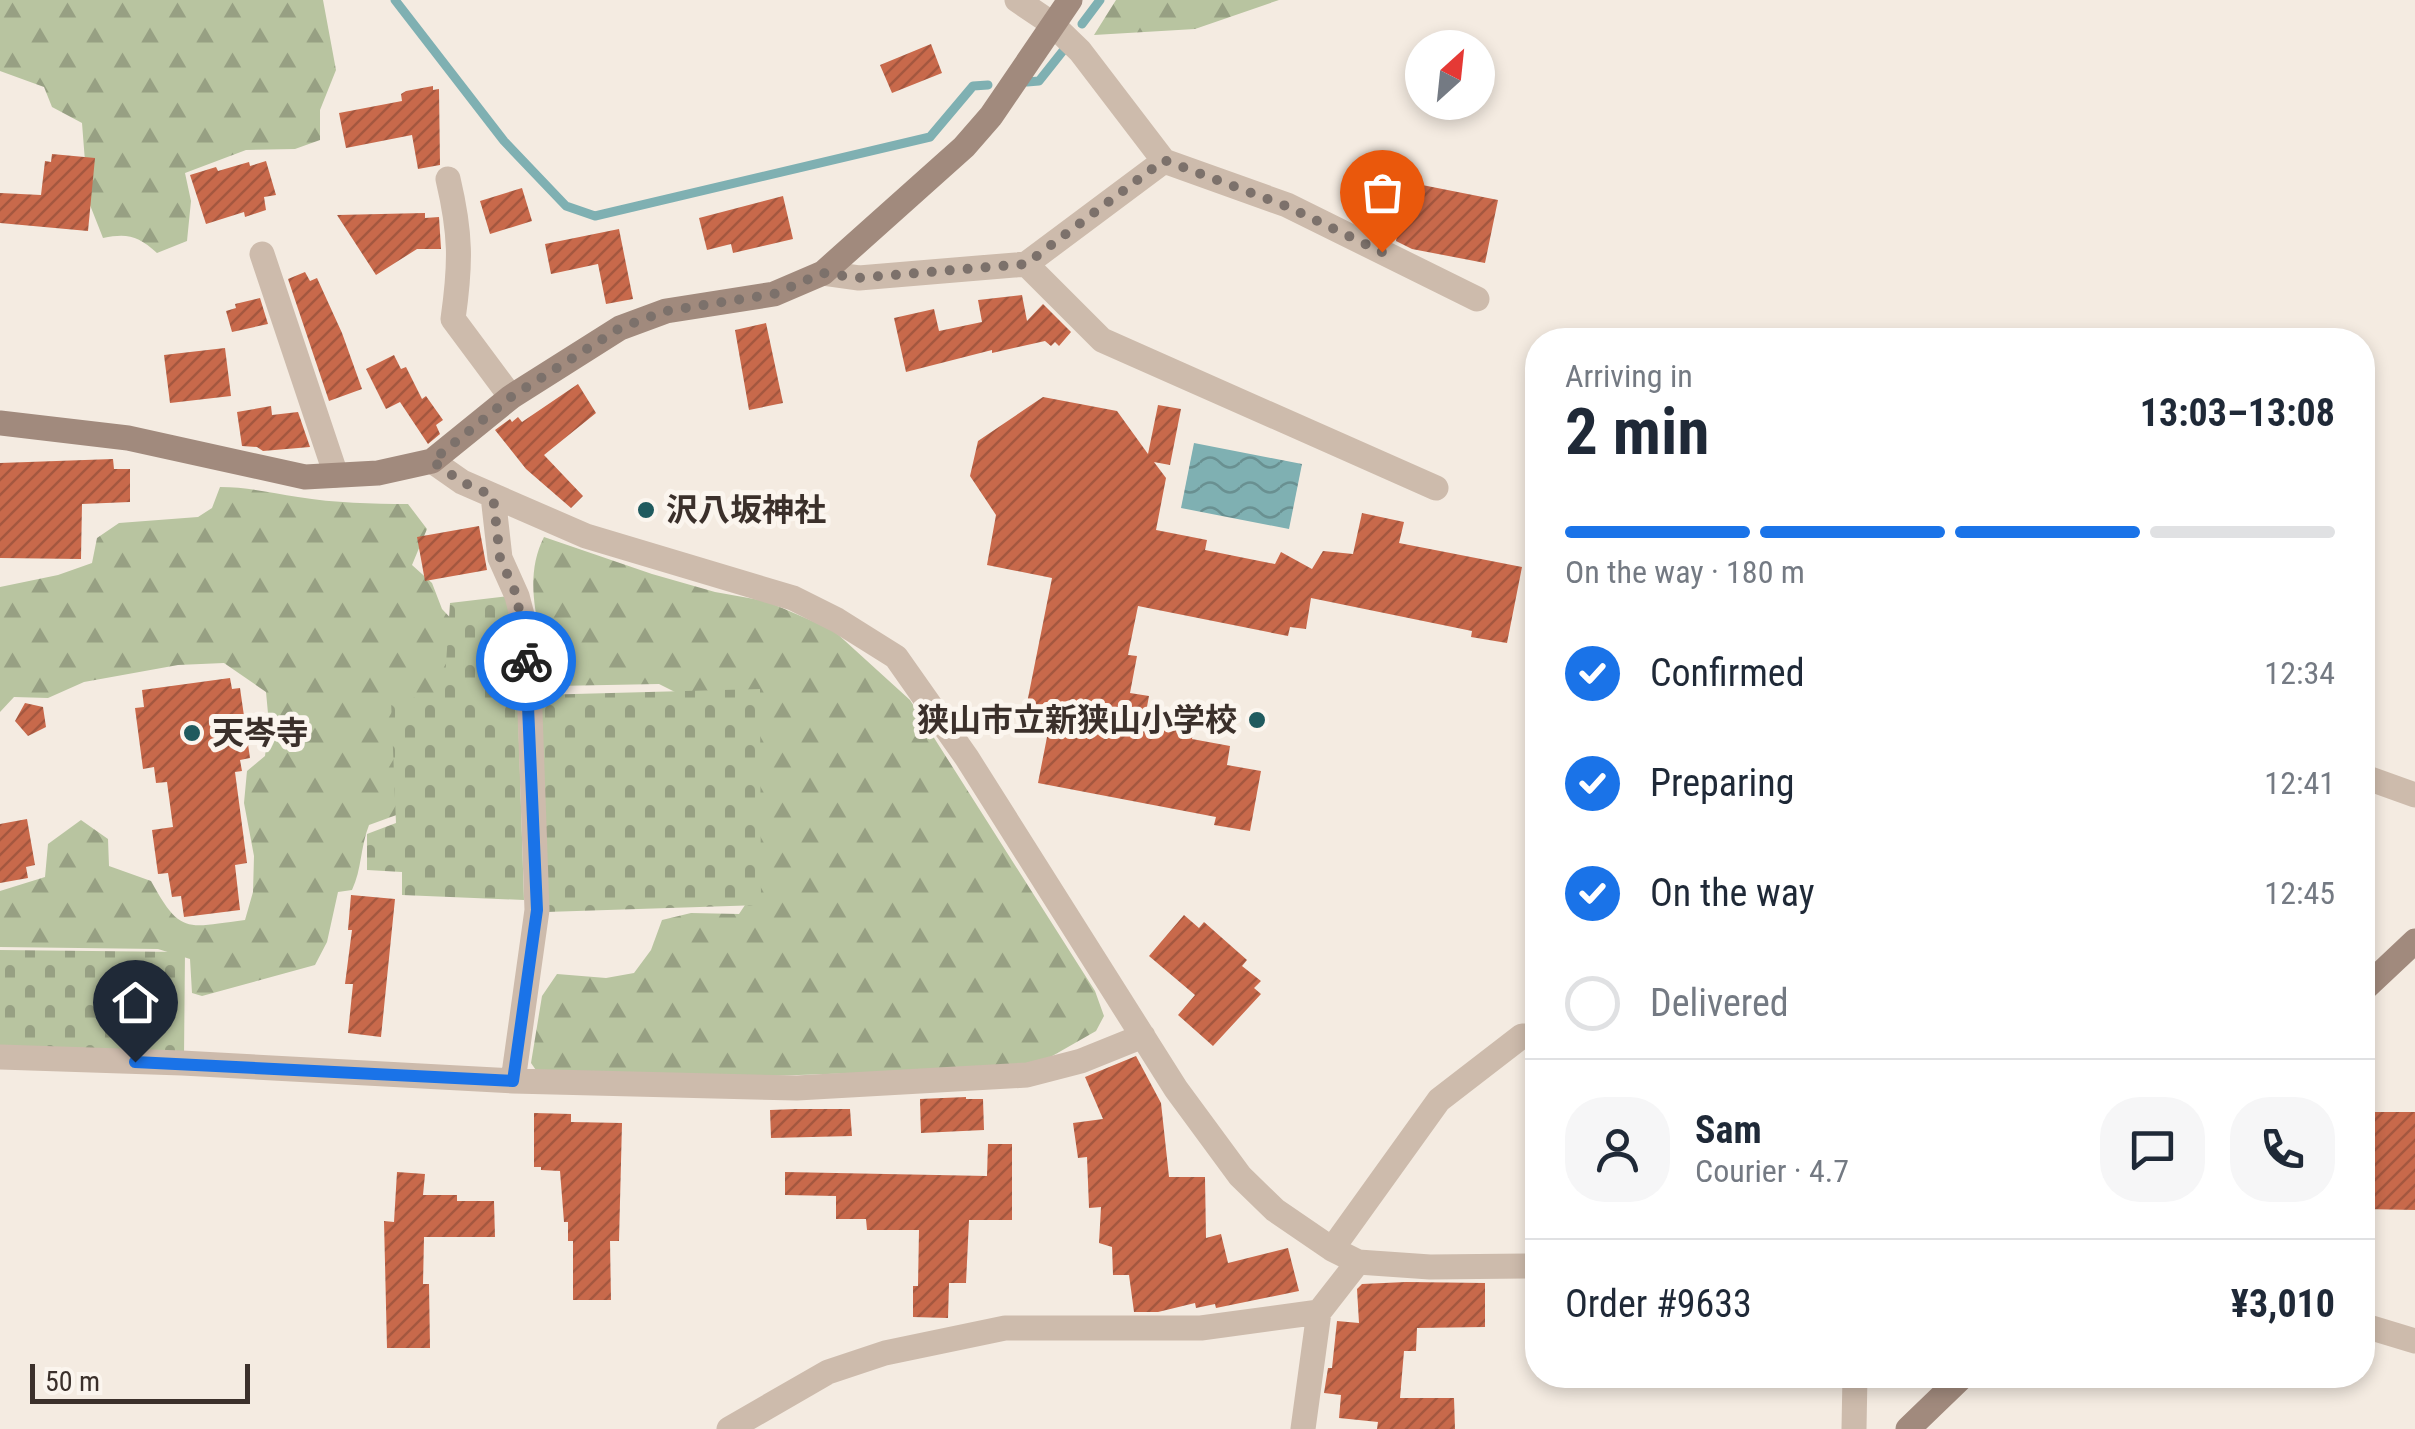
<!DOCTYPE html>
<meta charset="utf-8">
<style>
:root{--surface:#fff;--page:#f6f6f7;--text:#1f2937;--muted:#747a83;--line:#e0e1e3;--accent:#1a73e8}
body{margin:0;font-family:"Roboto Condensed","Noto Sans JP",sans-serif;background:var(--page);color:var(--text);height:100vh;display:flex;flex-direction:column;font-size:38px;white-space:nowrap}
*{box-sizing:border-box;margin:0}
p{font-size:32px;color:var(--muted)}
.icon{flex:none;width:55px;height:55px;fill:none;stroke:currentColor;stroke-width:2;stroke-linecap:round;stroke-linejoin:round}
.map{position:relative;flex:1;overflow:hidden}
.drawer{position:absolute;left:1525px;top:328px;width:850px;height:1060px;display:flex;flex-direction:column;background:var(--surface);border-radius:40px;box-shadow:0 5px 15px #0003}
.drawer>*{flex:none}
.needle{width:65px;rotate:27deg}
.fabs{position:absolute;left:1405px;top:30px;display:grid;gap:20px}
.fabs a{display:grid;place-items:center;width:90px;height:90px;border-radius:50%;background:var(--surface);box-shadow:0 5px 15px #0003;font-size:50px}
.scale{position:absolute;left:30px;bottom:25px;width:220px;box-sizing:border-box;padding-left:10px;border:5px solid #3b302b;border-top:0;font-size:28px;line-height:35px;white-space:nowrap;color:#3b302b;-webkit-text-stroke:8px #fbf5ee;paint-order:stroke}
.pin{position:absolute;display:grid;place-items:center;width:85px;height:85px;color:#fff;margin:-102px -42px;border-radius:50% 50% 50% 0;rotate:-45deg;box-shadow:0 0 10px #0007}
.pin .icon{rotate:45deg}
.courier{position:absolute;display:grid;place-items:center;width:100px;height:100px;margin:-50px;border:8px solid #1a73e8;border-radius:50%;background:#fff;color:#222;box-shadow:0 2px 12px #0007}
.overview em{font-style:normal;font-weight:700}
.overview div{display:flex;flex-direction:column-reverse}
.overview{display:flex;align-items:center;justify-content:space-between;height:170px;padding:0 40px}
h1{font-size:65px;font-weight:700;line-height:75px}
.bar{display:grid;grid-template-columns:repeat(4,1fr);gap:15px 10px;align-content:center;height:120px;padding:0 40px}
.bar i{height:12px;border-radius:8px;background:var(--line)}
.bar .active{background:var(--accent)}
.bar p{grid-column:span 4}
.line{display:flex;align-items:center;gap:25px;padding:0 40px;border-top:2px solid var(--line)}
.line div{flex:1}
.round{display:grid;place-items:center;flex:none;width:105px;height:105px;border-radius:40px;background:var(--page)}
ol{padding:0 40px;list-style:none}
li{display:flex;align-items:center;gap:30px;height:110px}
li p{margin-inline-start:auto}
li .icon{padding:10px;border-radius:50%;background:var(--accent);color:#fff;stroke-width:4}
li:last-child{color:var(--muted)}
li i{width:55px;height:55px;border:5px solid var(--line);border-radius:50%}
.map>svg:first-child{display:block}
.forest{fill:url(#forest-firs)}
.cemetery{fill:url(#cemetery-stones)}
.water{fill:url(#water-waves)}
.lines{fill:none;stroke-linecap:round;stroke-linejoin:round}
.stream{stroke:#7fb0b2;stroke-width:9}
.building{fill:url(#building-hatch)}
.street{stroke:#cdbbac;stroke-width:25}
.secondary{stroke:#a18a7d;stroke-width:25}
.done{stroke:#7c716b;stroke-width:10;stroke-dasharray:0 18}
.route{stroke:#1a73e8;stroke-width:12}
.poi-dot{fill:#1f5a5e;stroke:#fbf5ee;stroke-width:4}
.labels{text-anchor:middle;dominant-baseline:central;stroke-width:10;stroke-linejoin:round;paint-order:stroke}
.poi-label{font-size:32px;font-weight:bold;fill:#3b302b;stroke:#fbf5ee;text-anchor:start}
</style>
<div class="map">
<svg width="2415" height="1429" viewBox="0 0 2415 1429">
<defs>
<pattern id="forest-firs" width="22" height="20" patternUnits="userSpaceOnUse" patternTransform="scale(2.5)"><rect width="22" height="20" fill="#b8c4a0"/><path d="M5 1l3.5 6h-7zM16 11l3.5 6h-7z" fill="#97a083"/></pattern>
<pattern id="cemetery-stones" width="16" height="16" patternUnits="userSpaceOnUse" patternTransform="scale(2.5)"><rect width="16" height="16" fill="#b8c4a0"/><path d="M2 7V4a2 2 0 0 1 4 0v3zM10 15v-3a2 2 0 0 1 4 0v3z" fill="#97a083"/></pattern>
<pattern id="water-waves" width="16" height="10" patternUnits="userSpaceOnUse" patternTransform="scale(2.5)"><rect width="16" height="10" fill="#7fb0b2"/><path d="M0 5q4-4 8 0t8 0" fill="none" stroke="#699091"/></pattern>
<pattern id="building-hatch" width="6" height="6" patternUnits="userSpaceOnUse" patternTransform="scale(2.5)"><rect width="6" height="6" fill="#c8694b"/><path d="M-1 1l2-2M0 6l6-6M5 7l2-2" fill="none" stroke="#a4573f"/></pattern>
</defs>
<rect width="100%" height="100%" fill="#f4ebe1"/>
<path class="forest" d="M0,0H323L336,70L320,110V140L295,149L246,150L185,173L191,201L187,241L157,253C138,236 128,233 103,238L88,200L82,123L52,107L44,87L0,71Z
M1116,0H1279L1195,29L1094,35Z
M220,487C248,487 271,493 298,497C335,503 372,504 408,504L427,529L412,565L432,583L442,609L460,628L464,660L402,813L369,825C360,848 362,869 352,890L338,892L327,942L315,965L202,996L192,993L190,959L158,949L0,947V891L45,877L48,844L81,820L108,839L109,866L151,881C181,936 187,927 245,920L253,892L254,856L244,803L247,771L265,756L269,724L266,692L224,663L178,665L84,682L48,698L14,697L0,712V587L58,575L92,563L97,538L119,523L198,517L212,508Z
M544,537L652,574L715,592L766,601L833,630L910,700L1095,991L1104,1016L1096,1031L1033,1067L737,1077L538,1073L531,1063L542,996L557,974L606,978L634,973L651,950L662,920L691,913L739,914L755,890L695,702L659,684L555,686C542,639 520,584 544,537Z"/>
<path class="cemetery" d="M509,596L517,681L524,900L402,895V872L367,870V834L396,823L391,700L444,695L450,603Z
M760,689L761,905L546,912L537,695Z
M0,950L185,952L184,1057L0,1051Z"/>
<path class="water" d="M1194,443L1302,464L1289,529L1181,508Z"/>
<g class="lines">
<path class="stream" d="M395,0L504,141L566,206L595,216L930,137L973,86L988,85
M1082,24L1100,0
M1027,82L1039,81L1066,47"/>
</g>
<path class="building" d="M931,44L942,73L892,93L880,65Z
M433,86V90L439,89L440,165L418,169L412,135L346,148L339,113L402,101L401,94L406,91Z
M52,154L95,158L88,231L0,223V193L41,195L45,161L51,162Z
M266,161L276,195L264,197L266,210L245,217L244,212L206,224L190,175L216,167L218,171L249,162L250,166Z
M1407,182L1498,200L1485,263L1412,249L1396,241Z
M522,188L532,221L490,234L480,201Z
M783,196L793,239L733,253L731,244L707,250L699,218Z
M425,213V218L439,217L441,249H417L376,275L337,215Z
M619,229L633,299L606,304L598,264L551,274L545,244Z
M305,272L310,281L317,278L342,333L362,389L329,401L288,279Z
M1022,295L1027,321L1043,304L1071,332L1059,346L1055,342L1051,346L1045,341L992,353V350L906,372L894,318L934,309L939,331L982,322L978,300Z
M260,298L268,324L232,332L226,311L236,308L235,304Z
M766,323L783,403L749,410L735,330Z
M225,348L231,396L170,403L164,355Z
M394,355L401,369L406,367L422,399L426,396L443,420L436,425L440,434L428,444L400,402L386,409L366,369Z
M578,384L596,413L544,455L583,496L571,508L526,469L495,430L510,419L512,422L518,417L522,422Z
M1043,397L1117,411L1148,454L1158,405L1181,409L1170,465L1154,462L1166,478L1156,530L1207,540L1205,550L1275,564L1281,552L1312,569L1323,551L1353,554L1362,513L1404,522L1399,543L1522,567L1507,643L1471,637L1472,631L1311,598L1306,629L1290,627L1288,636L1138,606L1128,655L1137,656L1130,693L1149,696L1146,712L1195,722L1192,739L1230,746L1227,765L1261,771L1250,831L1214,825L1216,817L1038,783L1048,732L1022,728L1052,578L987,565L996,515L970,476L978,441Z
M271,406L272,415L298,412L310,447L263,451L257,447L242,446L237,412Z
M113,459L114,469H130V502L82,504L81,559L0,558V463Z
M479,526L487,570L425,581L417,537Z
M230,678L232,689L240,688L250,758L240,760L242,771L235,772L247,863L235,865L240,910L184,917L181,896L172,897L168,873L158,874L152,830L173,827L167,782L156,783L154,767L143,769L135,708L144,707L142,690Z
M25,703L43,707L46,727L28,736L15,721Z
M27,819L35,865L26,867L28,878L0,883V824Z
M351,895L395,899L381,1037L348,1033L353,984H345L352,930H348Z
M1184,915L1199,928L1204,922L1247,960L1242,966L1261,981L1254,988L1261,994L1213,1046L1178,1015L1195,995L1149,956Z
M1136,1056L1161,1103L1169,1177H1205L1206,1238L1221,1234L1228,1263L1288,1248L1299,1291L1216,1308L1215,1304L1196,1308L1195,1303L1158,1312H1134L1129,1275H1113L1112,1247L1099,1243L1101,1207L1089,1208L1087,1157L1078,1158L1073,1123L1103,1119L1085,1077Z
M966,1097V1099H983L984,1130L921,1133L920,1099Z
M795,1109H850L852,1136L771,1138L770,1110Z
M2362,1112H2415V1210L2362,1209Z
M534,1113L571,1114V1122L622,1123L619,1241H610L611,1300H573V1241H568V1222H564L560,1171L541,1170V1167H534Z
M988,1144H1012V1220H969L966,1283H949L948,1318L913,1317V1286H918L919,1230H867L866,1219H836V1196L785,1195V1172L987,1176Z
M397,1172L425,1174L423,1195H457V1201H494L495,1237H424L423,1284H429L430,1348H387L384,1221L394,1222Z
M1406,1282L1485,1283V1327L1417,1328L1416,1351H1404L1400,1398H1454L1455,1429H1377L1378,1422L1339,1418L1341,1395L1324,1393L1328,1368H1332L1337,1321L1359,1323L1357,1289L1362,1284Z"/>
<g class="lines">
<path class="street" d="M1017,0L1051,23L1080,51L1164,161L1287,205L1477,299
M448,179C461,234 461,263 453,319L511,397
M262,254L336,475
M1026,264L1102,340L1436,488
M823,273L859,278L1026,264L1164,161
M432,461L462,482L586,536L793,598L837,620L896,657L967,758L1176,1089L1240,1176L1275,1210L1332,1249L1358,1262L1430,1267L1538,1266
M493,496L500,558L517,596L523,619L529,684L537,910L513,1081
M2362,776L2415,795
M0,1057L182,1063L513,1081L797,1088L1027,1075L1081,1061L1143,1036
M1332,1249L1439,1100L1522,1036H1538
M2362,1325L2415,1341
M729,1429L828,1372L885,1353L1005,1328H1201L1319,1312L1358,1262
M1303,1429L1319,1312
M1854,1429L1855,1375"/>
<path class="secondary" d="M0,423L128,438L305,477L378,473L432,461L511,397L620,328L666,311L774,294L823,273L964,147L991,116L1070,0
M2362,991L2415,941
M1908,1429L1964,1375"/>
</g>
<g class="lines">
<path class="done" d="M526,661L517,596L500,558L493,496L462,482L432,461L511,397L620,328L666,311L774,294L823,273L858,278L1026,264L1164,160L1286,206L1382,252"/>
<path class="route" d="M135,1062L513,1081L537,910L526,661"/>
</g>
<g class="poi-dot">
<circle cx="646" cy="510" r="10"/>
<circle cx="1257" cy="720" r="10"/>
<circle cx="192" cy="733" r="10"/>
</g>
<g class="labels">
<g class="poi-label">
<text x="666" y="510">沢八坂神社</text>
<text x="1237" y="720" text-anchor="end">狭山市立新狭山小学校</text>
<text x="212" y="733">天岑寺</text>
</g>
</g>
</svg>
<div class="fabs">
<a><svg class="needle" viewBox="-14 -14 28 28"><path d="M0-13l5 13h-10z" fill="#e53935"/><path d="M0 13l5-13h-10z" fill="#747a83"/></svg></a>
</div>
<div class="scale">50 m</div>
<div class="pin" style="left:1382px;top:252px;background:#ea580c"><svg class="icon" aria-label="bag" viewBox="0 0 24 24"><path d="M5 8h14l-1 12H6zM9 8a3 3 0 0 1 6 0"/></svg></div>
<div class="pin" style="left:135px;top:1062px;background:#1f2937"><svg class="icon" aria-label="home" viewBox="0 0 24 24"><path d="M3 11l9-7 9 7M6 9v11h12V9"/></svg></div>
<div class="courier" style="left:526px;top:661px"><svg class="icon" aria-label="bike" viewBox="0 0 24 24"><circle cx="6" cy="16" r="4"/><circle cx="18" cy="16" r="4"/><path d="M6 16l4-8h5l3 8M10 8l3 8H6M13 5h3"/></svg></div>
<section class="drawer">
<div class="overview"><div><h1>2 min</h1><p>Arriving in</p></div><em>13:03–13:08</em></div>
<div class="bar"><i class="active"></i><i class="active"></i><i class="active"></i><i></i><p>On the way · 180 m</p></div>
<ol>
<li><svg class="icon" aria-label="check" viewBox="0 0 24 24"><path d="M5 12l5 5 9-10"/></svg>Confirmed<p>12:34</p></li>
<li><svg class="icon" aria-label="check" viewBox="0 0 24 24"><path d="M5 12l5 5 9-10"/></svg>Preparing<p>12:41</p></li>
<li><svg class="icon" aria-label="check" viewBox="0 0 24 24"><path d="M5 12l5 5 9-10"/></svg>On the way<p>12:45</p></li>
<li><i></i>Delivered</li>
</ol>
<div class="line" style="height:180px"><a class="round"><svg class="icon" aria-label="person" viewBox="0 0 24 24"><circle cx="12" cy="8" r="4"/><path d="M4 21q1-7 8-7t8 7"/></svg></a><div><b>Sam</b><p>Courier · 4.7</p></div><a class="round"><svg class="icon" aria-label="chat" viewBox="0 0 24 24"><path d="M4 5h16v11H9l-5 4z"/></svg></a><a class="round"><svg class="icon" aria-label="phone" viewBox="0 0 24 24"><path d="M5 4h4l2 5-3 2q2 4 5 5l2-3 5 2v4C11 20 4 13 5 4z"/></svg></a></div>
<div class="line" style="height:130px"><div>Order #9633</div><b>¥3,010</b></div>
</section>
</div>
